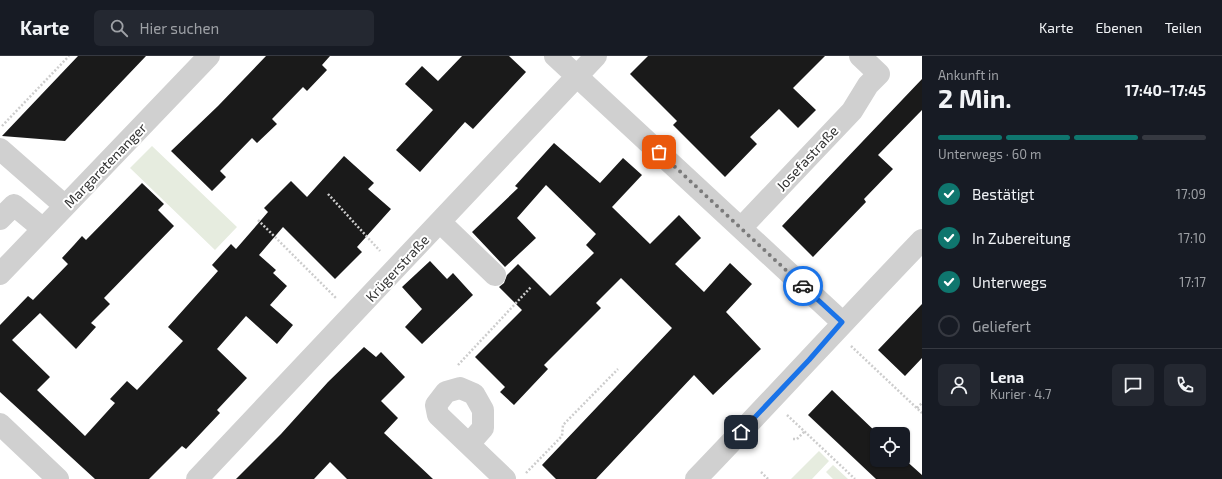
<!DOCTYPE html>
<html lang="de">
<meta charset="utf-8">
<style>
:root{--surface:#171b24;--page:#242831;--text:#f1f3f6;--muted:#9ea1a6;--line:#363941;--accent:#0f766e}
body{margin:0;font-family:"Exo 2",sans-serif;background:var(--page);color:var(--text);height:100vh;display:flex;flex-direction:column;font-size:15px;white-space:nowrap}
*{box-sizing:border-box;margin:0}
p{font-size:13px;color:var(--muted)}
.icon{flex:none;width:22px;height:22px;fill:none;stroke:currentColor;stroke-width:2;stroke-linecap:round;stroke-linejoin:round}
.map{position:relative;flex:1;overflow:hidden}
.drawer{display:flex;flex-direction:column;background:var(--surface);width:300px}
.drawer>*{flex:none}
.controls{position:absolute;left:870px;top:371px;display:grid;gap:8px}
.controls a{display:grid;place-items:center;width:40px;height:40px;border-radius:6px;background:var(--surface);box-shadow:0 1px 3px #0004;font-size:20px}
.pin{position:absolute;display:grid;place-items:center;width:34px;height:34px;color:#fff;margin:-17px;border-radius:8px;box-shadow:0 2px 6px #0006}
.courier{position:absolute;display:grid;place-items:center;width:40px;height:40px;margin:-20px;border:3px solid #1a73e8;border-radius:50%;background:#fff;color:#222;box-shadow:0 1px 5px #0007}
.summary em{font-style:normal;font-weight:700}
.summary div{display:flex;flex-direction:column-reverse}
.summary{display:flex;align-items:center;justify-content:space-between;height:68px;padding:0 16px}
h1{font-size:26px;font-weight:700;line-height:30px}
.bar{display:grid;grid-template-columns:repeat(4,1fr);gap:6px 4px;align-content:center;height:48px;padding:0 16px}
.bar i{height:5px;border-radius:3px;background:var(--line)}
.bar .active{background:var(--accent)}
.bar p{grid-column:span 4}
.line{display:flex;align-items:center;gap:10px;padding:0 16px;border-top:1px solid var(--line)}
.line div{flex:1}
.round{display:grid;place-items:center;flex:none;width:42px;height:42px;border-radius:6px;background:var(--page)}
ol{padding:0 16px;list-style:none}
li{display:flex;align-items:center;gap:12px;height:44px}
li p{margin-inline-start:auto}
li .icon{padding:4px;border-radius:50%;background:var(--accent);color:#fff;stroke-width:4}
li:last-child{color:var(--muted)}
li i{width:22px;height:22px;border:2px solid var(--line);border-radius:50%}
header{display:flex;align-items:center;gap:24px;box-sizing:border-box;height:56px;padding:0 20px;background:var(--surface);border-bottom:1px solid var(--line)}
header strong{font-size:19px}
nav{display:flex;gap:22px;margin-inline-start:auto;font-size:14px}
.search{width:280px;height:36px;background:var(--page);display:flex;align-items:center;gap:10px;box-sizing:border-box;padding:0 14px;border-radius:6px;color:var(--muted);font-size:15px}
main{display:flex;flex:1;min-height:0}
.map>svg:first-child{display:block}
.green{fill:#e6ecdf}
.building{fill:#1a1a1a}
.lines{fill:none;stroke-linecap:round;stroke-linejoin:round}
.path{stroke:#cdcdcd;stroke-width:2.5;stroke-dasharray:2 2;stroke-linecap:butt}
.minor{stroke:#d0d0d0;stroke-width:22}
.done{stroke:#7a7a7a;stroke-width:4;stroke-dasharray:0 7.2}
.route{stroke:#1a73e8;stroke-width:5}
.labels{text-anchor:middle;dominant-baseline:central;stroke-width:4;stroke-linejoin:round;paint-order:stroke}
.street-label{font-size:14px;fill:#333;stroke:#fff}
</style>
<header>
<strong>Karte</strong>
<div class="search"><svg class="icon" aria-label="search" viewBox="0 0 24 24"><circle cx="10" cy="10" r="6"/><path d="M15 15l6 6"/></svg>Hier suchen</div>
<nav><a>Karte</a><a>Ebenen</a><a>Teilen</a></nav>
</header>
<main>
<div class="map">
<svg width="922" height="423" viewBox="0 0 922 423">
<rect width="100%" height="100%" fill="#fff"/>
<path class="green" d="M152,90L237,171L215,194L130,112Z
M819,395L829,405L812,423H791Z
M833,409L848,423H833L826,416Z"/>
<path class="building" d="M78,0H146L65,85L2,80Z
M266,0H330L322,9L327,14L307,35L303,31L272,63L277,68L257,87L252,82L220,115L226,121L212,135L171,95L218,50Z
M462,0H509L526,16L473,73L465,66L420,116L396,94L433,54L405,28L422,10L438,25Z
M648,0H825L793,32L816,54L798,72L779,53L750,81L757,88L725,121L673,69L677,65L630,18Z
M922,23V54L878,99L893,113L864,143L866,146L813,201L782,170Z
M554,87L600,127L623,102L642,119L612,151L650,188L679,159L701,182L675,208L704,236L730,207L752,228L726,256L761,293L713,339L694,319L596,423H556L542,409L672,272L621,222L596,247L601,252L544,309L548,313L514,349L500,336L505,331L475,301L522,254L499,231L504,227L507,219L518,208L550,240L594,197L586,189L596,178L546,129L517,162L536,182L505,211L472,176L518,132L515,130Z
M344,100L374,127L368,133L391,153L357,191L362,196L335,223L283,171L259,199L276,214L273,217L287,230L270,249L293,269L277,288L246,260L217,293L247,322L217,354L220,357L186,393L182,390L149,423H95L0,336V269L28,240L33,244L68,208L62,202L74,189L82,180L86,184L142,127L164,148L158,154L174,170L104,242L110,248L91,267L96,271L76,293L40,257L12,284L50,321L37,334L85,380L115,347L110,343L127,325L137,334L183,285L168,271L218,215L212,209L231,188L236,193L268,156L264,152L291,125L307,141Z
M430,205L447,223L453,217L473,239L422,288L405,271L422,253L402,231Z
M922,248V302L905,320L878,294Z
M364,291L376,301L381,296L405,321L381,345L398,362L384,377L433,423H347L330,406L314,423H236L281,378L328,326Z
M832,334L878,378L877,404H903V402L922,419V423H876L808,359Z"/>
<g class="lines">
<path class="path" d="M2,70L69,0
M328,138L380,195
M258,164L336,242
M851,290L922,357
M458,309L531,231
M917,352L922,347
M787,359L855,423
M793,383H797L805,375
M761,416L768,423
M526,417L562,380L563,369L618,313"/>
<path class="minor" d="M555,0L842,266
M0,93L65,150
M0,163L14,149L43,173
M440,166L495,219
M741,172L852,55L868,29L879,18L860,0
M0,218L209,0
M0,368L58,423
M469,388L483,372V354L474,338L460,332L446,336L436,349L438,359L505,423
M197,423L596,0
M696,423C772,344 846,263 922,184"/>
</g>
<g class="lines">
<path class="done" d="M659,96L803,230"/>
<path class="route" d="M741,376L809,304L842,266L803,230"/>
</g>
<g class="labels">
<g class="street-label">
<text transform="translate(807 102) rotate(-47)">Josefastraße</text>
<text transform="translate(105 109) rotate(-46)">Margaretenanger</text>
<text transform="translate(397 212) rotate(-47)">Krügerstraße</text>
</g>
</g>
</svg>
<div class="controls">
<a><svg class="icon" aria-label="locate" viewBox="0 0 24 24"><circle cx="12" cy="12" r="6"/><path d="M12 2v4M12 18v4M2 12h4M18 12h4"/></svg></a>
</div>
<div class="pin" style="left:659px;top:96px;background:#ea580c"><svg class="icon" aria-label="bag" viewBox="0 0 24 24"><path d="M5 8h14l-1 12H6zM9 8a3 3 0 0 1 6 0"/></svg></div>
<div class="pin" style="left:741px;top:376px;background:#1f2937"><svg class="icon" aria-label="home" viewBox="0 0 24 24"><path d="M3 11l9-7 9 7M6 9v11h12V9"/></svg></div>
<div class="courier" style="left:803px;top:230px"><svg class="icon" aria-label="car" viewBox="0 0 24 24"><path d="M5 17H2v-5l4-1 3-4h7l3 4 3 1v5h-3M9 17h6M6 11h13"/><circle cx="7" cy="17" r="2"/><circle cx="17" cy="17" r="2"/></svg></div>
</div>
<section class="drawer">
<div class="summary"><div><h1>2 Min.</h1><p>Ankunft in</p></div><em>17:40–17:45</em></div>
<div class="bar"><i class="active"></i><i class="active"></i><i class="active"></i><i></i><p>Unterwegs · 60 m</p></div>
<ol>
<li><svg class="icon" aria-label="check" viewBox="0 0 24 24"><path d="M5 12l5 5 9-10"/></svg>Bestätigt<p>17:09</p></li>
<li><svg class="icon" aria-label="check" viewBox="0 0 24 24"><path d="M5 12l5 5 9-10"/></svg>In Zubereitung<p>17:10</p></li>
<li><svg class="icon" aria-label="check" viewBox="0 0 24 24"><path d="M5 12l5 5 9-10"/></svg>Unterwegs<p>17:17</p></li>
<li><i></i>Geliefert</li>
</ol>
<div class="line" style="height:72px"><a class="round"><svg class="icon" aria-label="person" viewBox="0 0 24 24"><circle cx="12" cy="8" r="4"/><path d="M4 21q1-7 8-7t8 7"/></svg></a><div><b>Lena</b><p>Kurier · 4.7</p></div><a class="round"><svg class="icon" aria-label="chat" viewBox="0 0 24 24"><path d="M4 5h16v11H9l-5 4z"/></svg></a><a class="round"><svg class="icon" aria-label="phone" viewBox="0 0 24 24"><path d="M5 4h4l2 5-3 2q2 4 5 5l2-3 5 2v4C11 20 4 13 5 4z"/></svg></a></div>
</section>
</main>
